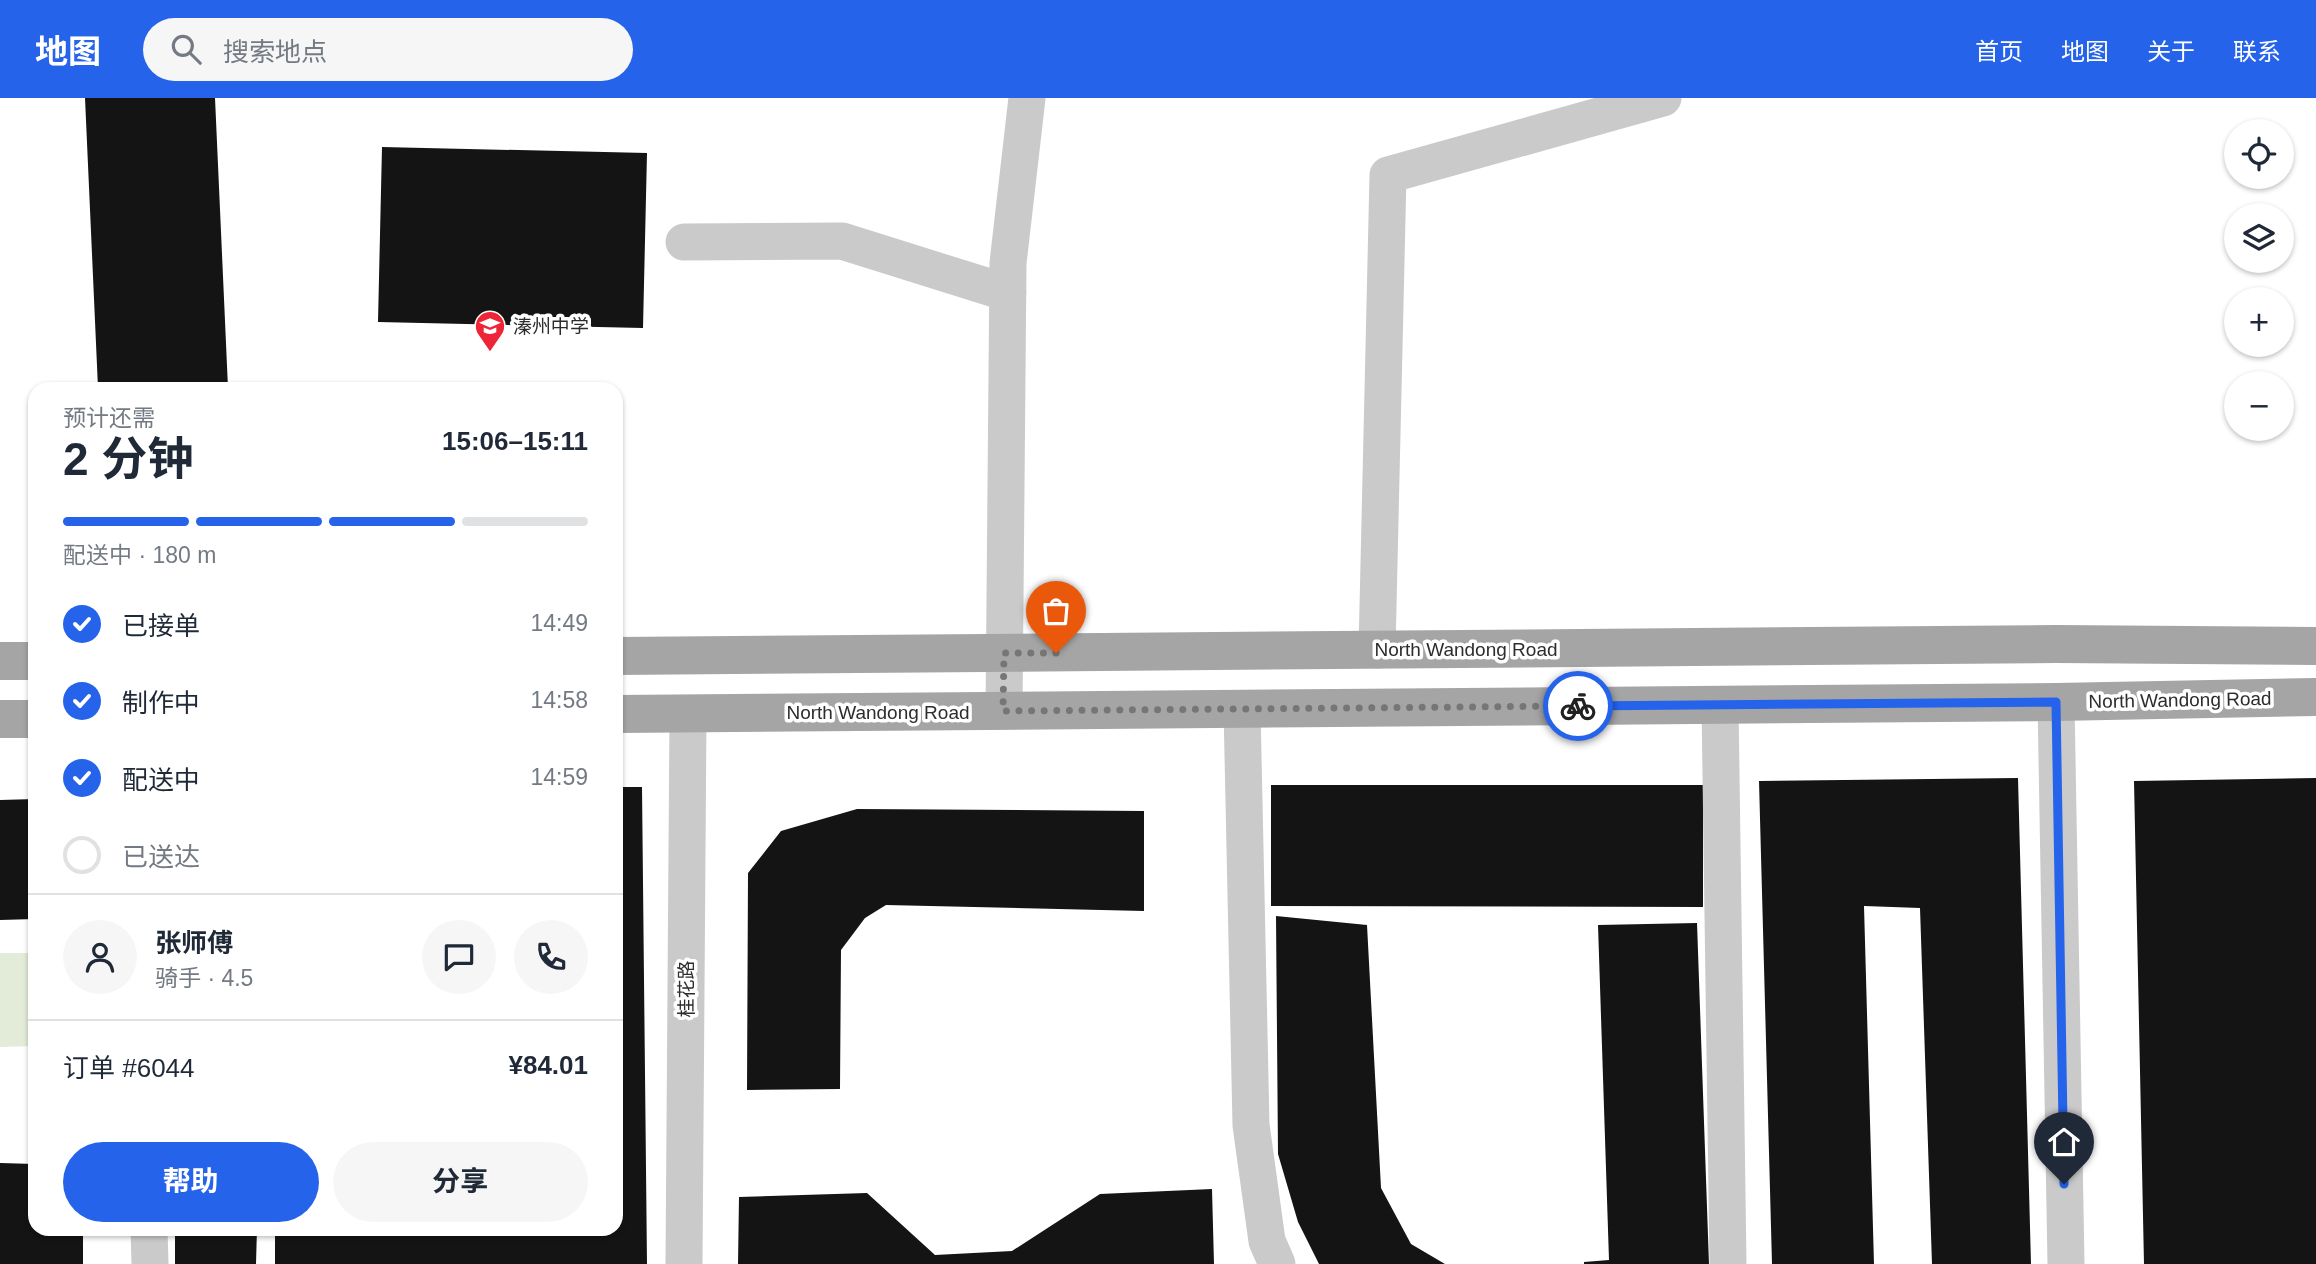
<!DOCTYPE html>
<html lang="zh">
<meta charset="utf-8">
<style>
:root{--surface:#fff;--page:#f6f6f7;--text:#1f2937;--muted:#747a83;--line:#e0e1e3;--accent:#2563eb}
body{margin:0;font-family:Helvetica,"Noto Sans SC",sans-serif;background:var(--page);color:var(--text);height:100vh;display:flex;flex-direction:column;font-size:26px;white-space:nowrap}
*{box-sizing:border-box;margin:0}
p{font-size:23px;color:var(--muted)}
.icon{flex:none;width:38px;height:38px;fill:none;stroke:currentColor;stroke-width:2;stroke-linecap:round;stroke-linejoin:round}
.map{position:relative;flex:1;overflow:hidden}
.drawer{position:absolute;left:28px;top:284px;width:595px;height:854px;display:flex;flex-direction:column;background:var(--surface);border-radius:21px;box-shadow:0 2px 5px #0004}
.drawer>*{flex:none}
.buttons{position:absolute;left:2224px;top:21px;display:grid;gap:14px}
.buttons a{display:grid;place-items:center;width:70px;height:70px;border-radius:50%;background:var(--surface);box-shadow:0 2px 5px #0004;font-size:35px}
.pin{position:absolute;display:grid;place-items:center;width:60px;height:60px;color:#fff;margin:-72px -30px;border-radius:50% 50% 50% 0;rotate:-45deg;box-shadow:0 0 7px #0007}
.pin .icon{rotate:45deg}
.courier{position:absolute;display:grid;place-items:center;width:70px;height:70px;margin:-35px;border:5px solid #2563eb;border-radius:50%;background:#fff;color:#222;box-shadow:0 2px 9px #0007}
.summary em{font-style:normal;font-weight:700}
.summary div{display:flex;flex-direction:column-reverse}
.summary{display:flex;align-items:center;justify-content:space-between;height:119px;padding:0 35px}
h1{font-size:46px;font-weight:700;line-height:52px}
.bar{display:grid;grid-template-columns:repeat(4,1fr);gap:10px 7px;align-content:center;height:84px;padding:0 35px}
.bar i{height:9px;border-radius:5px;background:var(--line)}
.bar .selected{background:var(--accent)}
.bar p{grid-column:span 4}
.line{display:flex;align-items:center;gap:18px;padding:0 35px;border-top:2px solid var(--line)}
.line div{flex:1}
.round{display:grid;place-items:center;flex:none;width:74px;height:74px;border-radius:37px;background:var(--page)}
ol{padding:0 35px;list-style:none}
li{display:flex;align-items:center;gap:21px;height:77px}
li p{margin-inline-start:auto}
li .icon{padding:7px;border-radius:50%;background:var(--accent);color:#fff;stroke-width:4}
li:last-child{color:var(--muted)}
li i{width:38px;height:38px;border:4px solid var(--line);border-radius:50%}
.primary-button{display:flex;gap:14px;margin-top:auto;padding:14px 35px}
.primary-button a{flex:1;height:80px;border-radius:42px;background:var(--accent);color:#fff;font-size:28px;font-weight:700;line-height:80px;text-align:center}
.primary-button a+a{background:var(--page);color:var(--text)}
header{display:flex;align-items:center;gap:42px;box-sizing:border-box;height:98px;padding:0 35px;background:var(--accent);color:#fff}
header strong{font-size:33px}
nav{display:flex;gap:38px;margin-inline-start:auto;font-size:24px}
.search{width:490px;height:63px;background:var(--page);display:flex;align-items:center;gap:18px;box-sizing:border-box;padding:0 24px;border-radius:38px;color:var(--muted);font-size:26px}
.map>svg:first-child{display:block}
.green{fill:#e3ebd9}
.building{fill:#141414}
.lines{fill:none;stroke-linecap:round;stroke-linejoin:round}
.minor{stroke:#cacaca;stroke-width:37}
.major{stroke:#a5a5a5;stroke-width:38}
.done{stroke:#767676;stroke-width:7;stroke-dasharray:0 12.6}
.route{stroke:#2563eb;stroke-width:9}
.labels{text-anchor:middle;dominant-baseline:central;stroke-width:7;stroke-linejoin:round;paint-order:stroke}
.poi-label{font-size:19px;fill:#2d2d2d;stroke:#fff;text-anchor:start}
.street-label{font-size:19px;fill:#2d2d2d;stroke:#fff}
</style>
<header>
<strong>地图</strong>
<div class="search"><svg class="icon" aria-label="search" viewBox="0 0 24 24"><circle cx="10" cy="10" r="6"/><path d="M15 15l6 6"/></svg>搜索地点</div>
<nav><a>首页</a><a>地图</a><a>关于</a><a>联系</a></nav>
</header>
<div class="map">
<svg width="2316" height="1166" viewBox="0 0 2316 1166">
<rect width="100%" height="100%" fill="#fff"/>
<path class="green" d="M0,855H35V948L0,949Z"/>
<path class="building" d="M85,0H215L228,290H98Z
M382,49L647,55L643,230L378,224Z
M2018,680L2031,1166H1932L1920,810L1864,808L1874,1166H1772L1759,683Z
M2316,680V1166H2144L2134,683Z
M1271,687H1703V809L1271,808Z
M616,689H642L647,1166H275V1130H616Z
M35,701V821L0,822V702Z
M857,711L1144,713V813L886,807L865,820L841,852L840,991L747,992L748,775L781,733Z
M1276,818L1367,827L1381,1090L1411,1146L1445,1166H1319L1298,1124L1278,1056Z
M1697,825L1709,1166H1584V1164L1609,1162L1598,827Z
M0,1065L35,1066V1130H83V1166H0Z
M1212,1091L1214,1166H738L739,1099L867,1095L935,1157L1012,1153L1100,1096Z
M175,1130H257L256,1166H175Z"/>
<g class="lines">
<path class="minor" d="M684,144L842,143L1008,195
M1377,552L1388,77L1663,0
M2056,604L2066,1166
M1720,607L1728,1166
M1242,611L1251,1027L1267,1143L1277,1166
M1004,613L1008,165L1027,0
M149,1130L150,1166
M684,1166L688,616"/>
<path class="major" d="M616,558L2056,546L2316,548
M0,563H35
M616,616L2056,604L2316,599
M0,621H35"/>
</g>
<g class="lines">
<path class="done" d="M1056,555H1004L1003,613L1578,608"/>
<path class="route" d="M1578,608L2056,604L2064,1086"/>
</g>
<defs>
<g id="school-pin" transform="scale(1.575)"><path d="M0 17L-7.5 6A9.5 9.5 0 1 1 7.5 6Z" fill="#ee2437" stroke="#fff"/><path d="M0-5L7-2L0 1L-7-2ZM-4 1L0 2.5L4 1V4Q0 6-4 4Z" fill="#fff"/></g>
</defs>
<g fill-rule="evenodd">
<use href="#school-pin" x="490" y="228"/>
</g>
<g class="labels">
<g class="poi-label">
<text x="513" y="228">溱州中学</text>
</g>
<g class="street-label">
<text x="1466" y="551">North Wandong Road</text>
<text transform="translate(2180 602) rotate(-1)">North Wandong Road</text>
<text x="878" y="614">North Wandong Road</text>
<text transform="translate(686 891) rotate(-90)">桂花路</text>
</g>
</g>
</svg>
<div class="buttons">
<a><svg class="icon" aria-label="locate" viewBox="0 0 24 24"><circle cx="12" cy="12" r="6"/><path d="M12 2v4M12 18v4M2 12h4M18 12h4"/></svg></a>
<a><svg class="icon" aria-label="layers" viewBox="0 0 24 24"><path d="M12 4l9 5-9 5-9-5zM3 14l9 5 9-5"/></svg></a>
<a>+</a>
<a>−</a>
</div>
<div class="pin" style="left:1056px;top:555px;background:#ea580c"><svg class="icon" aria-label="bag" viewBox="0 0 24 24"><path d="M5 8h14l-1 12H6zM9 8a3 3 0 0 1 6 0"/></svg></div>
<div class="pin" style="left:2064px;top:1086px;background:#1f2937"><svg class="icon" aria-label="home" viewBox="0 0 24 24"><path d="M3 11l9-7 9 7M6 9v11h12V9"/></svg></div>
<div class="courier" style="left:1578px;top:608px"><svg class="icon" aria-label="bike" viewBox="0 0 24 24"><circle cx="6" cy="16" r="4"/><circle cx="18" cy="16" r="4"/><path d="M6 16l4-8h5l3 8M10 8l3 8H6M13 5h3"/></svg></div>
<section class="drawer">
<div class="summary"><div><h1>2 分钟</h1><p>预计还需</p></div><em>15:06–15:11</em></div>
<div class="bar"><i class="selected"></i><i class="selected"></i><i class="selected"></i><i></i><p>配送中 · 180 m</p></div>
<ol>
<li><svg class="icon" aria-label="check" viewBox="0 0 24 24"><path d="M5 12l5 5 9-10"/></svg>已接单<p>14:49</p></li>
<li><svg class="icon" aria-label="check" viewBox="0 0 24 24"><path d="M5 12l5 5 9-10"/></svg>制作中<p>14:58</p></li>
<li><svg class="icon" aria-label="check" viewBox="0 0 24 24"><path d="M5 12l5 5 9-10"/></svg>配送中<p>14:59</p></li>
<li><i></i>已送达</li>
</ol>
<div class="line" style="height:126px"><a class="round"><svg class="icon" aria-label="person" viewBox="0 0 24 24"><circle cx="12" cy="8" r="4"/><path d="M4 21q1-7 8-7t8 7"/></svg></a><div><b>张师傅</b><p>骑手 · 4.5</p></div><a class="round"><svg class="icon" aria-label="chat" viewBox="0 0 24 24"><path d="M4 5h16v11H9l-5 4z"/></svg></a><a class="round"><svg class="icon" aria-label="phone" viewBox="0 0 24 24"><path d="M5 4h4l2 5-3 2q2 4 5 5l2-3 5 2v4C11 20 4 13 5 4z"/></svg></a></div>
<div class="line" style="height:91px"><div>订单 #6044</div><b>¥84.01</b></div>
<div class="primary-button"><a>帮助</a><a>分享</a></div>
</section>
</div>
